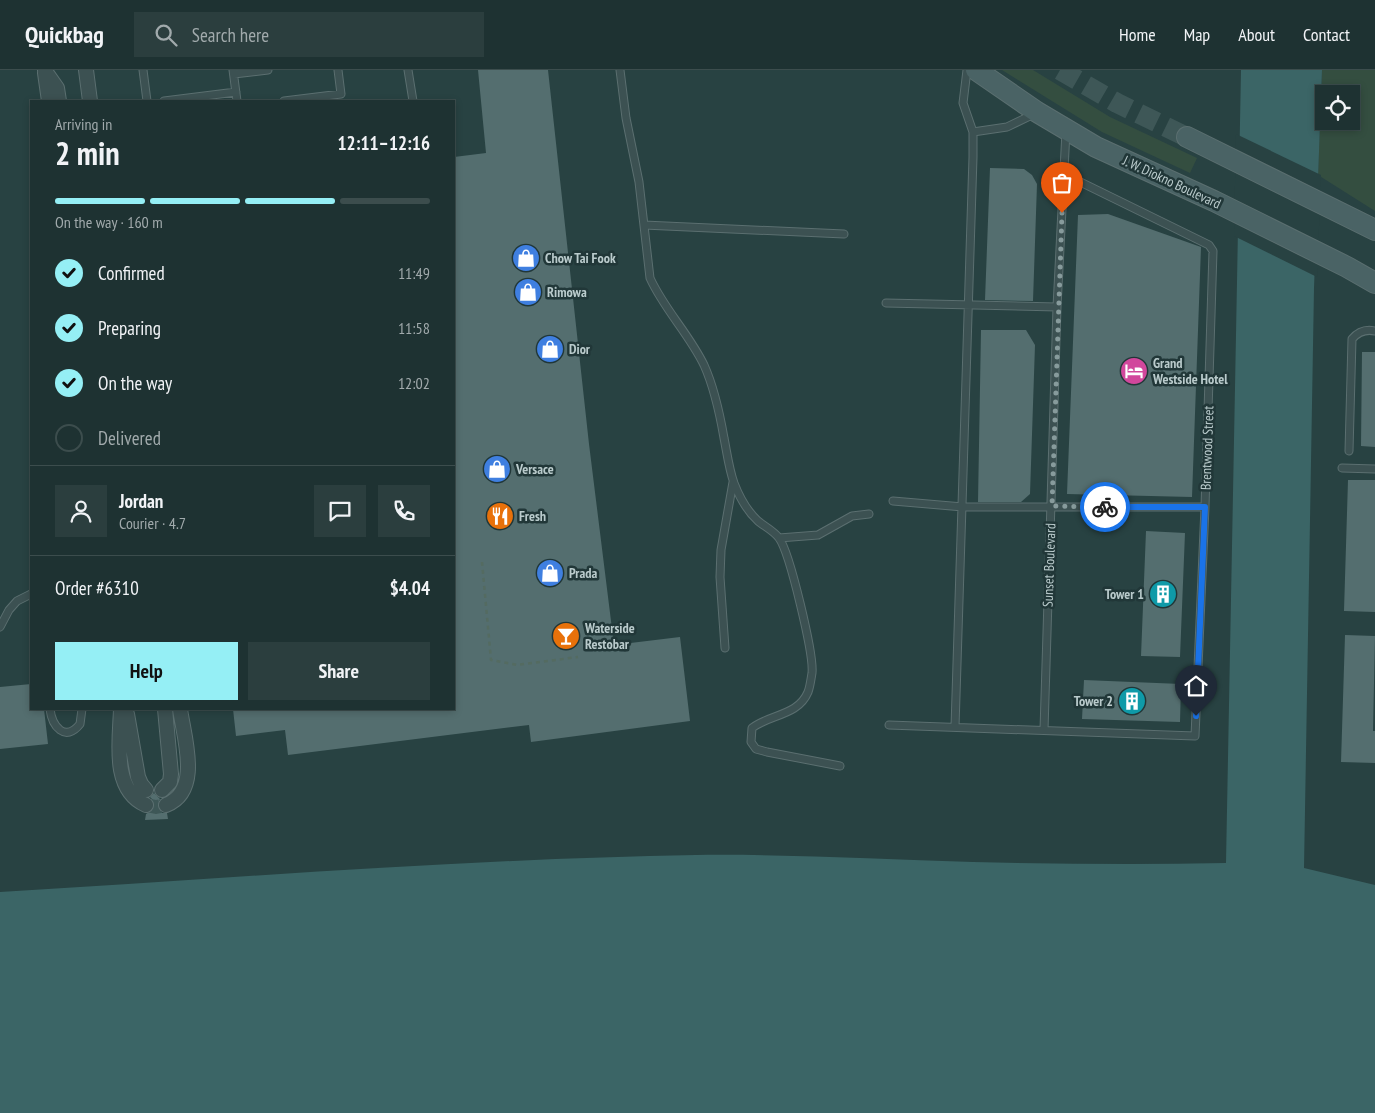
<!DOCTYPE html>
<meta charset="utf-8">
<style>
:root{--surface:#1e3232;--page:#2b3e3e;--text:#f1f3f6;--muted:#a1aaac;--line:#3c4d4d;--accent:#95eff5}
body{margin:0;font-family:"PT Sans Narrow",sans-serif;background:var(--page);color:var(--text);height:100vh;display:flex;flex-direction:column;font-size:19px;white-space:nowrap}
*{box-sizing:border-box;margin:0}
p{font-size:16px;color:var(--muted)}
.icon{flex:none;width:28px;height:28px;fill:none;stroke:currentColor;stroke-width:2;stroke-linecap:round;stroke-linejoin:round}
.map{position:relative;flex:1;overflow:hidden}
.details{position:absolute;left:30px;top:30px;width:425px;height:610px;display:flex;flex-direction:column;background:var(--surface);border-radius:0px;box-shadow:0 2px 8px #0003,0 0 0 1px var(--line)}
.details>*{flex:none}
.tools{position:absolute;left:1315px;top:15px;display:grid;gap:10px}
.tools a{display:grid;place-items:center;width:45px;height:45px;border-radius:0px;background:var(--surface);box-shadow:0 2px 8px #0003,0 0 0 1px var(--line);font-size:25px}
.pin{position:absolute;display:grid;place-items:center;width:42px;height:42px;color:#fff;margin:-51px -21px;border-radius:50% 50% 50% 0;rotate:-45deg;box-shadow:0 0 5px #0007}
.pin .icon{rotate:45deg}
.courier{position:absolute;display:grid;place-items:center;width:50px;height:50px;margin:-25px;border:4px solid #1a73e8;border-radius:50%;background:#fff;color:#222;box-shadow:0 1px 6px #0007}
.head em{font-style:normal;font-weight:700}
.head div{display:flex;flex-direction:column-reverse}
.head{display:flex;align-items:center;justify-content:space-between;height:85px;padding:0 25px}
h1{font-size:32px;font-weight:700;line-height:38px}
.bar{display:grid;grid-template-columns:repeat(4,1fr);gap:8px 5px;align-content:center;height:60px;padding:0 25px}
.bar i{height:6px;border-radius:4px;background:var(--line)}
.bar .selected{background:var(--accent)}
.bar p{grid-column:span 4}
.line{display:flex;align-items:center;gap:12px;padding:0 25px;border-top:1px solid var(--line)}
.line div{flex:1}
.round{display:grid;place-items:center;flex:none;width:52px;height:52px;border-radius:0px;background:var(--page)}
ol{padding:0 25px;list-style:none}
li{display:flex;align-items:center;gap:15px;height:55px}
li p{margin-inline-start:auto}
li .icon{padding:5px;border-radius:50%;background:var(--accent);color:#111;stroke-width:4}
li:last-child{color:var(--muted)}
li i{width:28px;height:28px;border:2px solid var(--line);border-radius:50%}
.cta{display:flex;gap:10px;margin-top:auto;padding:10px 25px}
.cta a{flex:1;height:58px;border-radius:0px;background:var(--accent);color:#111;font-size:20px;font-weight:700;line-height:58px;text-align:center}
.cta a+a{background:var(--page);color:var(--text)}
header{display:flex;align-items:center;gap:30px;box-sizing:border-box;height:70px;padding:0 25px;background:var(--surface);border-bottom:1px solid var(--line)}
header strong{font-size:24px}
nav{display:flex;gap:28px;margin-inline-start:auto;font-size:18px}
.search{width:350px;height:45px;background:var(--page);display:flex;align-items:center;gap:12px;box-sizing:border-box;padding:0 18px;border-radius:0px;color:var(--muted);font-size:19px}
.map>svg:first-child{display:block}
.green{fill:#344e40;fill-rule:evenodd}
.water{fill:#3b6566}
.pier{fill:#284242}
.building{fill:#546e6f}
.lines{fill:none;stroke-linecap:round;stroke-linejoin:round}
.street-tunnel{stroke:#3e5757;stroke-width:14;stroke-dasharray:14 7;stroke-linecap:butt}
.secondary-tunnel{stroke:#3e5757;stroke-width:20;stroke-dasharray:20 10;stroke-linecap:butt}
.lane-casing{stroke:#5b6f70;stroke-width:9}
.street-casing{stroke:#5b6f70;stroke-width:16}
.secondary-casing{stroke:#5b6f70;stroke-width:22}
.path{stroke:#546b61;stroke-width:2.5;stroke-dasharray:4 4;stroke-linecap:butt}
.lane{stroke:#3c5152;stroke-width:7}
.street{stroke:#3c5152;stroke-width:14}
.secondary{stroke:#4a6365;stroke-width:20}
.done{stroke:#879b9c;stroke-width:5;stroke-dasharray:0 9}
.route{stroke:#1a73e8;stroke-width:6}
.labels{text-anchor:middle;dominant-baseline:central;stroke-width:5;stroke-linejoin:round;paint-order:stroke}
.street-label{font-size:14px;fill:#bacbcc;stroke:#213738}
.poi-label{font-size:14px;font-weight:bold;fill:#bacbcc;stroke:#213738;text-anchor:start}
</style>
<header>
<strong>Quickbag</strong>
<div class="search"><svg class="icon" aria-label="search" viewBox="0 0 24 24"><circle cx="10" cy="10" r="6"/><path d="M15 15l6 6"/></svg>Search here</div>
<nav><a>Home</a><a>Map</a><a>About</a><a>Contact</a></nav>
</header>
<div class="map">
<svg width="1375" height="1043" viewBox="0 0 1375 1043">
<rect width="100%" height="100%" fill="#284242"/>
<path class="green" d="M1002,0H1033L1110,47L1197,88L1190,103L1102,62Z
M1322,0H1375V141L1318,105ZM1324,24H1351V51H1324Z"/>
<path class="water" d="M1241,0H1322L1314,218L1304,798L1375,815V1043H0V822C232,808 464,789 696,785C789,784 881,789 973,792C1058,794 1142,795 1226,793Z"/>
<path class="pier" d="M1236,64L1321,105L1317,207L1234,166Z"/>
<path class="building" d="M478,0H548L589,374L614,575L680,567L690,651L531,672L529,655L288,685L285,660L236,666L233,639H454V87L486,83Z
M990,98L1024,99L1032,105L1037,114L1033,231L985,230Z
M1108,144L1201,177L1192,427L1067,424L1078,145Z
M981,260H1026L1035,275L1030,424L1021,432H978Z
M1362,282H1375V377L1361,376Z
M1348,410H1375V542L1344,541Z
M1146,461L1185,463L1180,587L1141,586Z
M1345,565L1375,566L1373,661H1375V693L1341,692Z
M1084,610L1181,614L1180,652L1082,649Z
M31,614V639H44L48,674L0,679V617Z
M154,723L160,729L157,735L158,739L162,743H167L168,749L145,750L146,744L154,739V731L150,727Z"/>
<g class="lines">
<path class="street-tunnel" d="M146,735L156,737L166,735"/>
<path class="secondary-tunnel" d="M1060,0L1117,33L1187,67"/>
<g class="lane-casing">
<path id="lane" d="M143,0L147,31
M233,0L237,31
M408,0L413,31
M620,0L626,48L639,112L650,208C664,239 689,264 704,295C714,317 720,345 724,368C727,383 729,399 734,413C739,426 747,441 758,451C764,456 774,461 779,468C790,483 814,585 812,603C811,609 810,617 808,622C798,646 770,644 752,658L751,672L756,679L767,682L840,696
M234,4L268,0
M164,31L236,22
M284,31L341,24L338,0
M973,62L1007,57L1034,44
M644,155L844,164
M886,233L1057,237
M1349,381L1352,269C1358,262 1366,259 1375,261
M1342,398L1375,399
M893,431L963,437H1205
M779,468L818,465L852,446L869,444
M0,557L9,540L17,531L31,524
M725,578L720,507L721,480L733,412
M50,639C52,656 65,673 80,654L82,639
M889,655L1195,666L1205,437L1213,181L1209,175L1064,104
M955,657L973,87V62L963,33L967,0
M1044,660L1057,237L1066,61"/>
</g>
<g class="street-casing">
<path id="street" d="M86,0L90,31
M45,1L57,18L59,31
M45,3L49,31
M121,639C120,670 111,720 146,735
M127,644L138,707L141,714L146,720
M162,720L170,712L171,704L165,639
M166,735C202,721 184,668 180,639"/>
</g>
<g class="secondary-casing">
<path id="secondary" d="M976,0L1037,42L1096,77L1214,131L1347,197L1375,213
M1187,67L1375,160"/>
</g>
<path class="path" d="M482,492L491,590L517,595L578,587"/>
<use href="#lane" class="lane"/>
<use href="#street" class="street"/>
<use href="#secondary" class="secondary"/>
</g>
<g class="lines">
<path class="done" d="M1062,143L1052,436L1105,437"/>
<path class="route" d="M1105,437H1205L1196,646"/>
</g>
<defs>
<g id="shop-disc" transform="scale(1.4375)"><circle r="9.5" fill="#3f7fe0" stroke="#213738"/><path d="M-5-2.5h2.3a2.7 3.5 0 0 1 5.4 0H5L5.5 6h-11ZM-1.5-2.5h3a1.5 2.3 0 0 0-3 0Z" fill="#fff"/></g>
<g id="hotel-disc" transform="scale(1.4375)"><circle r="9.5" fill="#d1479c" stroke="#213738"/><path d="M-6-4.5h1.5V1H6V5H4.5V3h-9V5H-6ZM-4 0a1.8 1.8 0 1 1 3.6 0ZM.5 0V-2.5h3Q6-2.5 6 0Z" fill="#fff"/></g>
<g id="restaurant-disc" transform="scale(1.4375)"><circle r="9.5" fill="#e8710a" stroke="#213738"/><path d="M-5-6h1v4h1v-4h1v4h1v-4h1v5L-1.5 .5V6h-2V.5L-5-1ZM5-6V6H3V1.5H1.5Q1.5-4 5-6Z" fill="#fff"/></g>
<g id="building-disc" transform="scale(1.4375)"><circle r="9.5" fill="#0f9aa8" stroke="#213738"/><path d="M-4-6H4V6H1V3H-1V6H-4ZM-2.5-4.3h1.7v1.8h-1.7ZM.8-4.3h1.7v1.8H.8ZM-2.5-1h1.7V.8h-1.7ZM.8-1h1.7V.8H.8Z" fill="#fff"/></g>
<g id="bar-disc" transform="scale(1.4375)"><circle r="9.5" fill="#e8710a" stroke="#213738"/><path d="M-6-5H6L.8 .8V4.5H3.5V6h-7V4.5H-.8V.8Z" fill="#fff"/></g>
</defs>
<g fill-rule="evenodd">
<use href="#shop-disc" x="526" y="188"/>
<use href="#shop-disc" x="528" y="222"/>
<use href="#shop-disc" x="550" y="279"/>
<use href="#hotel-disc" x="1134" y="301"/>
<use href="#shop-disc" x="497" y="399"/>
<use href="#restaurant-disc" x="500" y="446"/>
<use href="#shop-disc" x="550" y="503"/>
<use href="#building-disc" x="1163" y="524"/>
<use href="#bar-disc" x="566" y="566"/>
<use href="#building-disc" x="1132" y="631"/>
</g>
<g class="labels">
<g class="street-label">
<text transform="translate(1172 112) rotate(25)">J. W. Diokno Boulevard</text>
<text transform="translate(1207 378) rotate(-88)">Brentwood Street</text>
<text transform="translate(1049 495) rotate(-88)">Sunset Boulevard</text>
</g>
<g class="poi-label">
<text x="545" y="188">Chow Tai Fook</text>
<text x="547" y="222">Rimowa</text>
<text x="569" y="279">Dior</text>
<text x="1153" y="293">Grand<tspan x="1153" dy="16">Westside Hotel</tspan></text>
<text x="516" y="399">Versace</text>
<text x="519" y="446">Fresh</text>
<text x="569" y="503">Prada</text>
<text x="1144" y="524" text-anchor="end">Tower 1</text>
<text x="585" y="558">Waterside<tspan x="585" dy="16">Restobar</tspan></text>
<text x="1113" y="631" text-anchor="end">Tower 2</text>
</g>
</g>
</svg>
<div class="tools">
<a><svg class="icon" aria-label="locate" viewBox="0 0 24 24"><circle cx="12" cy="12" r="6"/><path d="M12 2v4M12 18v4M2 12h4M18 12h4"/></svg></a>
</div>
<div class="pin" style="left:1062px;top:143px;background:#ea580c"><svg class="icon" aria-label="bag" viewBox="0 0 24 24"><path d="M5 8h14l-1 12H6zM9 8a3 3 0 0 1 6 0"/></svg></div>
<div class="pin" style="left:1196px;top:646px;background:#1f2937"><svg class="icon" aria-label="home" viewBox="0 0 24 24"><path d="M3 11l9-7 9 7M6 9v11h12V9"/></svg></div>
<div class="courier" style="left:1105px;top:437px"><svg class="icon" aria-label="bike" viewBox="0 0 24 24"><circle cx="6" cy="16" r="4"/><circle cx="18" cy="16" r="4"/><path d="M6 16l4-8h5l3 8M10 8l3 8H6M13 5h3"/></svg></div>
<section class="details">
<div class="head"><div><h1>2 min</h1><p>Arriving in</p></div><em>12:11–12:16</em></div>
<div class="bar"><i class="selected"></i><i class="selected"></i><i class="selected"></i><i></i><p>On the way · 160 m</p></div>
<ol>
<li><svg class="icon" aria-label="check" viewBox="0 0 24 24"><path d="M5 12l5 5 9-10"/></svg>Confirmed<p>11:49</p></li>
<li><svg class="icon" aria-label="check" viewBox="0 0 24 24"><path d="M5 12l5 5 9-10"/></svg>Preparing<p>11:58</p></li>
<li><svg class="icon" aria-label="check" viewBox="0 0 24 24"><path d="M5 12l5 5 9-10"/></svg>On the way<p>12:02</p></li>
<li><i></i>Delivered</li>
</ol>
<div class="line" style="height:90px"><a class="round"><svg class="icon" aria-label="person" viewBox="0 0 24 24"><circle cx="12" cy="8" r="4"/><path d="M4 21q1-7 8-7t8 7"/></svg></a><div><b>Jordan</b><p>Courier · 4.7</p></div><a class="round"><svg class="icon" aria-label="chat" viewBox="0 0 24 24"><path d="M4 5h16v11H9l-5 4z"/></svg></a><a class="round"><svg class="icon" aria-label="phone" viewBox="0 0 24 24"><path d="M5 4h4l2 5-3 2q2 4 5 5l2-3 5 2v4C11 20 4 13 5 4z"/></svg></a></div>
<div class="line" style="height:65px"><div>Order #6310</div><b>$4.04</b></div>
<div class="cta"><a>Help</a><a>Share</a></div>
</section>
</div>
